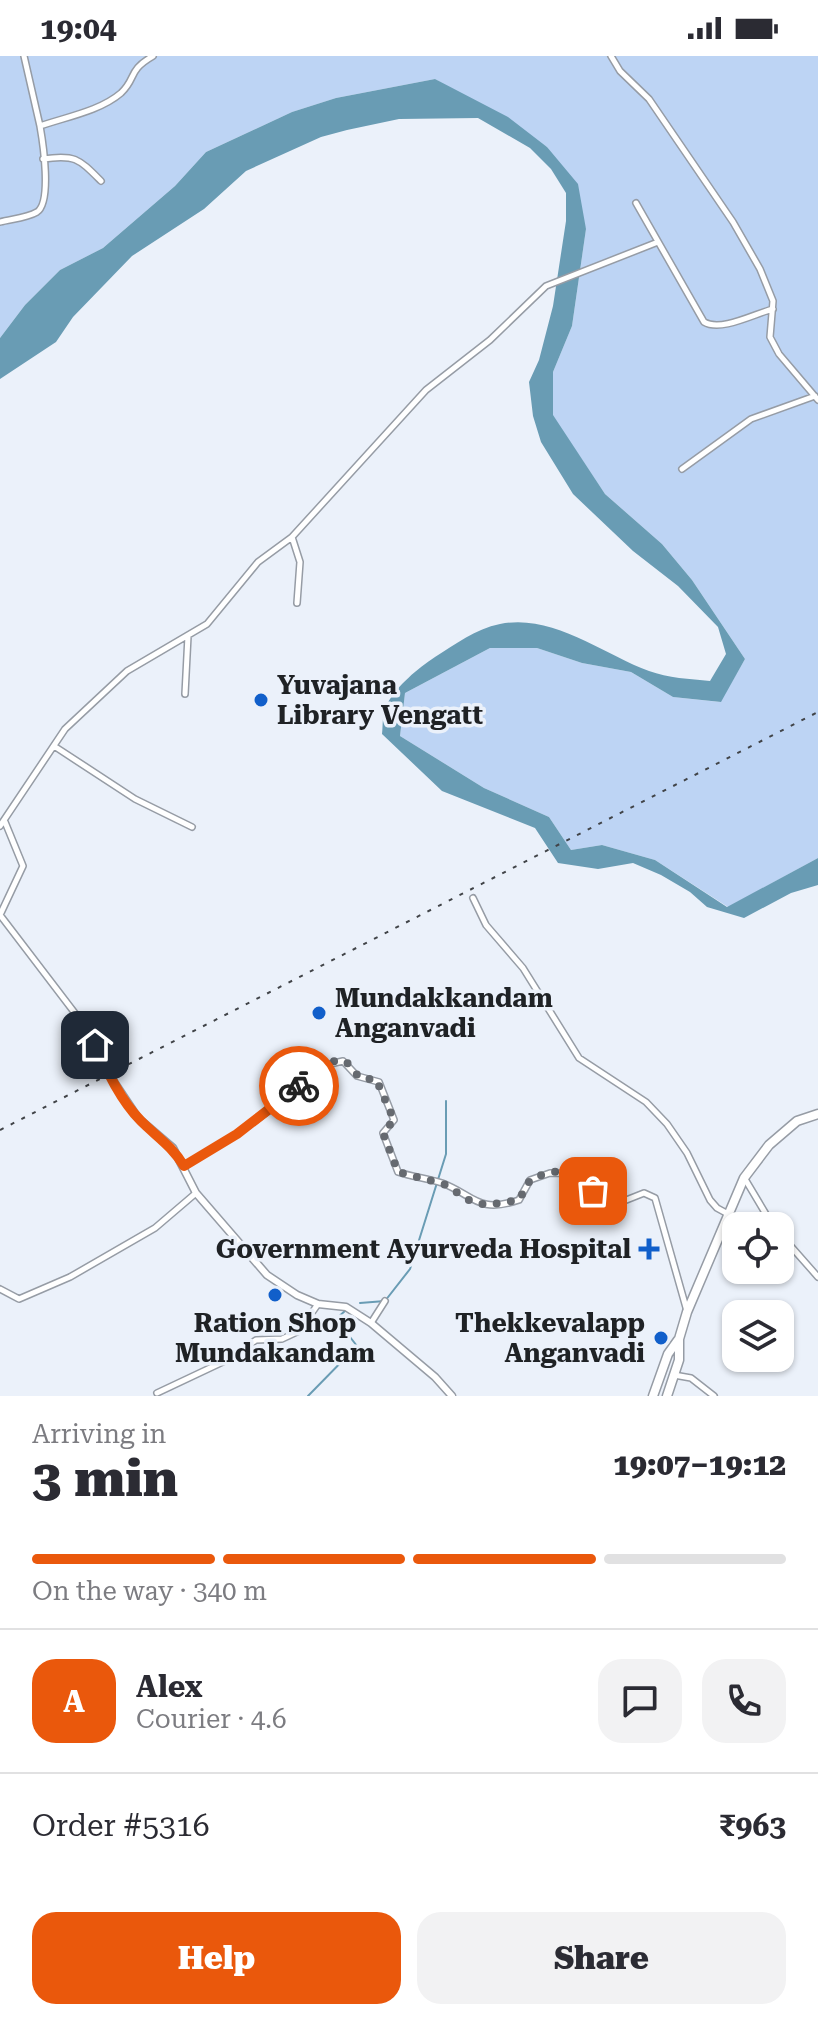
<!DOCTYPE html>
<meta charset="utf-8">
<style>
:root{--surface:#fff;--page:#f2f2f3;--text:#2b2b33;--muted:#7c7c81;--line:#e1e1e2;--accent:#ea580c}
body{margin:0;font-family:"Roboto Serif",serif;background:var(--page);color:var(--text);height:100vh;display:flex;flex-direction:column;font-size:30px;white-space:nowrap}
*{box-sizing:border-box;margin:0}
p{font-size:26px;color:var(--muted)}
.icon{flex:none;width:44px;height:44px;fill:none;stroke:currentColor;stroke-width:2;stroke-linecap:round;stroke-linejoin:round}
.map{position:relative;height:1340px;overflow:hidden}
.side{display:flex;flex-direction:column;background:var(--surface);flex:1}
.side>*{flex:none}
.fabs{position:absolute;left:722px;top:1156px;display:grid;gap:16px}
.fabs a{display:grid;place-items:center;width:72px;height:72px;border-radius:16px;background:var(--surface);box-shadow:0 2px 6px #0004;font-size:40px}
.pin{position:absolute;display:grid;place-items:center;width:68px;height:68px;color:#fff;margin:-34px;border-radius:16px;box-shadow:0 4px 12px #0006}
.courier{position:absolute;display:grid;place-items:center;width:80px;height:80px;margin:-40px;border:6px solid #ea580c;border-radius:50%;background:#fff;color:#222;box-shadow:0 2px 10px #0007}
.summary em{font-style:normal;font-weight:800}
.summary div{display:flex;flex-direction:column-reverse}
.summary{display:flex;align-items:center;justify-content:space-between;height:136px;padding:0 32px}
h1{font-size:52px;font-weight:800;line-height:60px}
.bar{display:grid;grid-template-columns:repeat(4,1fr);gap:12px 8px;align-content:center;height:96px;padding:0 32px}
.bar i{height:10px;border-radius:6px;background:var(--line)}
.bar .selected{background:var(--accent)}
.bar p{grid-column:span 4}
.line{display:flex;align-items:center;gap:20px;padding:0 32px;border-top:2px solid var(--line)}
.line div{flex:1}
.round{display:grid;place-items:center;flex:none;width:84px;height:84px;border-radius:24px;background:var(--page)}
.primary-button{display:flex;gap:16px;margin-top:auto;padding:16px 32px}
.primary-button a{flex:1;height:92px;border-radius:24px;background:var(--accent);color:#fff;font-size:32px;font-weight:800;line-height:92px;text-align:center}
.primary-button a+a{background:var(--page);color:var(--text)}
.status{display:flex;justify-content:space-between;align-items:center;height:56px;padding:0 40px;background:var(--surface);direction:ltr}
.status svg{height:22px;fill:currentColor}
.map>svg:first-child{display:block}
.green{fill:#bdd4f4}
.water{fill:#699cb4}
.lines{fill:none;stroke-linecap:round;stroke-linejoin:round}
.stream{stroke:#699cb4;stroke-width:2}
.minor-casing{stroke:#969ca5;stroke-width:8}
.tertiary-casing{stroke:#969ca5;stroke-width:9}
.trunk-casing{stroke:#969ca5;stroke-width:11}
.minor{stroke:#fff;stroke-width:5}
.tertiary{stroke:#fff;stroke-width:6}
.trunk{stroke:#fff;stroke-width:8}
.rail{stroke:#414448;stroke-width:2;stroke-dasharray:4 8;stroke-linecap:butt}
.done{stroke:#666a70;stroke-width:8;stroke-dasharray:0 14.4}
.route{stroke:#ea580c;stroke-width:10}
.poi-dot{fill:#115fca;stroke:#ebf1fa;stroke-width:3}
.labels{text-anchor:middle;dominant-baseline:central;stroke-width:7;stroke-linejoin:round;paint-order:stroke}
.poi-label{font-size:26px;font-weight:bold;fill:#1f2225;stroke:#ebf1fa;text-anchor:start}
</style>
<div class="status"><b>19:04</b><svg viewBox="0 0 49 12"><path d="M0 12V9h3v3zM5 12V6h3v6zM10 12V3h3v9zM15 12V0h3v12zM26 1h20v11H26zM47 4h2v5h-2z"/></svg></div>
<div class="map">
<svg width="818" height="1340" viewBox="0 0 818 1340">
<rect width="100%" height="100%" fill="#ebf1fa"/>
<path class="green" d="M0,0H818V802L728,851L655,804L602,789L571,794L549,761L484,732L400,680L405,637L490,592H537L582,607L631,616L673,641L720,646L745,603L692,524L662,488L605,438L552,359L553,316L572,270L586,173L547,91L435,23L336,42L292,56L206,96L175,130L103,192L60,214L25,249L0,282Z"/>
<path class="water" d="M435,23L508,61L547,91L578,128L586,173L572,270L553,316V359L605,438L662,488L692,524L745,603L721,646L673,641L631,616L582,607L537,592H490L405,637L400,680L484,732L549,761L571,794L602,789L655,804L727,851L818,802V829L791,837L744,862L707,851L690,836L661,819L633,807L598,813L558,807L535,772L442,735L382,678C383,669 382,655 387,648C397,630 418,612 435,601C456,588 475,573 500,568C552,557 603,598 649,615C668,622 690,623 710,625L726,598L718,571L678,530L633,495L573,438L541,386L533,360L529,326L539,304L553,250L566,165V137L551,113L530,92L478,62L399,63L347,74L321,81L246,115L204,153L132,200L73,261L56,286L0,323V282L25,249L60,214L103,192L175,130L206,96L292,56L336,42Z"/>
<g class="lines">
<path class="stream" d="M360,1247L385,1245L410,1213L446,1098V1045
M308,1340L357,1290L336,1263L346,1254"/>
<g class="minor-casing">
<path id="minor" d="M24,0L40,70
M611,0L620,15L649,43L733,166L760,213L773,245L770,281L779,298L818,344
M43,103C75,98 79,103 101,125
M636,147L704,266C721,276 754,258 773,253
M0,166C11,163 27,162 37,156C52,146 43,87 40,70C66,61 100,55 121,37C137,22 127,15 153,0
M682,413L751,363L815,340
M297,547L300,506L292,481L426,334L490,284L546,230L658,186
M185,638L188,580
M54,690L135,743L192,771
M5,766L23,810L0,859L84,969L110,1020
M0,770L65,673L127,615L207,568L258,506L292,481
M473,842L486,869L523,912L579,1002L646,1046L667,1068L687,1097L710,1144L717,1152L728,1158
M184,1110L237,1078L294,1036L307,1021L330,1008L343,1005L357,1020L379,1026L394,1064L383,1077L398,1116C412,1121 427,1122 442,1127C474,1139 477,1158 519,1144L530,1124L550,1117L586,1118L596,1150L601,1154L644,1137L655,1142L687,1255
M745,1123L773,1170
M780,1178L818,1221
M0,1233L19,1243L70,1221L155,1172L196,1137
M371,1267L385,1245
M674,1319L691,1322L714,1340
M157,1337L227,1304L256,1284L282,1283L299,1275L318,1248"/>
</g>
<g class="tertiary-casing">
<path id="tertiary" d="M110,1020L138,1062L173,1092L196,1137L267,1219L297,1239L318,1248L346,1251L371,1267L435,1321L452,1340"/>
</g>
<g class="trunk-casing">
<path id="trunk" d="M653,1340L668,1298L678,1284
M667,1340L679,1304V1283L687,1256L744,1122L769,1089L797,1065L818,1058"/>
</g>
<use href="#minor" class="minor"/>
<use href="#tertiary" class="tertiary"/>
<use href="#trunk" class="trunk"/>
<path class="rail" d="M0,1074L818,656"/>
</g>
<g class="lines">
<path class="done" d="M299,1030C307,1021 330,1001 344,1005C351,1008 355,1019 362,1023H376L394,1064L383,1077L398,1116L444,1128L472,1146L488,1149L519,1144L530,1124C544,1116 575,1110 589,1120L593,1135"/>
<path class="route" d="M95,989C107,1015 121,1045 141,1065C157,1081 172,1090 184,1110L237,1078L299,1030"/>
</g>
<g class="poi-dot">
<circle cx="261" cy="644" r="8"/>
<circle cx="319" cy="957" r="8"/>
<path d="M645 1181h8v8h8v8h-8v8h-8v-8h-8v-8h8z"/>
<circle cx="275" cy="1239" r="8"/>
<circle cx="661" cy="1282" r="8"/>
</g>
<g class="labels">
<g class="poi-label">
<text x="277" y="629">Yuvajana<tspan x="277" dy="30">Library Vengatt</tspan></text>
<text x="335" y="942">Mundakkandam<tspan x="335" dy="30">Anganvadi</tspan></text>
<text x="631" y="1193" text-anchor="end">Government Ayurveda Hospital</text>
<text x="275" y="1267" text-anchor="middle">Ration Shop<tspan x="275" dy="30">Mundakandam</tspan></text>
<text x="645" y="1267" text-anchor="end">Thekkevalapp<tspan x="645" dy="30">Anganvadi</tspan></text>
</g>
</g>
</svg>
<div class="fabs">
<a><svg class="icon" aria-label="locate" viewBox="0 0 24 24"><circle cx="12" cy="12" r="6"/><path d="M12 2v4M12 18v4M2 12h4M18 12h4"/></svg></a>
<a><svg class="icon" aria-label="layers" viewBox="0 0 24 24"><path d="M12 4l9 5-9 5-9-5zM3 14l9 5 9-5"/></svg></a>
</div>
<div class="pin" style="left:593px;top:1135px;background:#ea580c"><svg class="icon" aria-label="bag" viewBox="0 0 24 24"><path d="M5 8h14l-1 12H6zM9 8a3 3 0 0 1 6 0"/></svg></div>
<div class="pin" style="left:95px;top:989px;background:#1f2937"><svg class="icon" aria-label="home" viewBox="0 0 24 24"><path d="M3 11l9-7 9 7M6 9v11h12V9"/></svg></div>
<div class="courier" style="left:299px;top:1030px"><svg class="icon" aria-label="bike" viewBox="0 0 24 24"><circle cx="6" cy="16" r="4"/><circle cx="18" cy="16" r="4"/><path d="M6 16l4-8h5l3 8M10 8l3 8H6M13 5h3"/></svg></div>
</div>
<section class="side">
<div class="summary"><div><h1>3 min</h1><p>Arriving in</p></div><em>19:07–19:12</em></div>
<div class="bar"><i class="selected"></i><i class="selected"></i><i class="selected"></i><i></i><p>On the way · 340 m</p></div>
<div class="line" style="height:144px"><b class="round" style="background:var(--accent);color:#fff">A</b><div><b>Alex</b><p>Courier · 4.6</p></div><a class="round"><svg class="icon" aria-label="chat" viewBox="0 0 24 24"><path d="M4 5h16v11H9l-5 4z"/></svg></a><a class="round"><svg class="icon" aria-label="phone" viewBox="0 0 24 24"><path d="M5 4h4l2 5-3 2q2 4 5 5l2-3 5 2v4C11 20 4 13 5 4z"/></svg></a></div>
<div class="line" style="height:104px"><div>Order #5316</div><b>₹963</b></div>
<div class="primary-button"><a>Help</a><a>Share</a></div>
</section>
